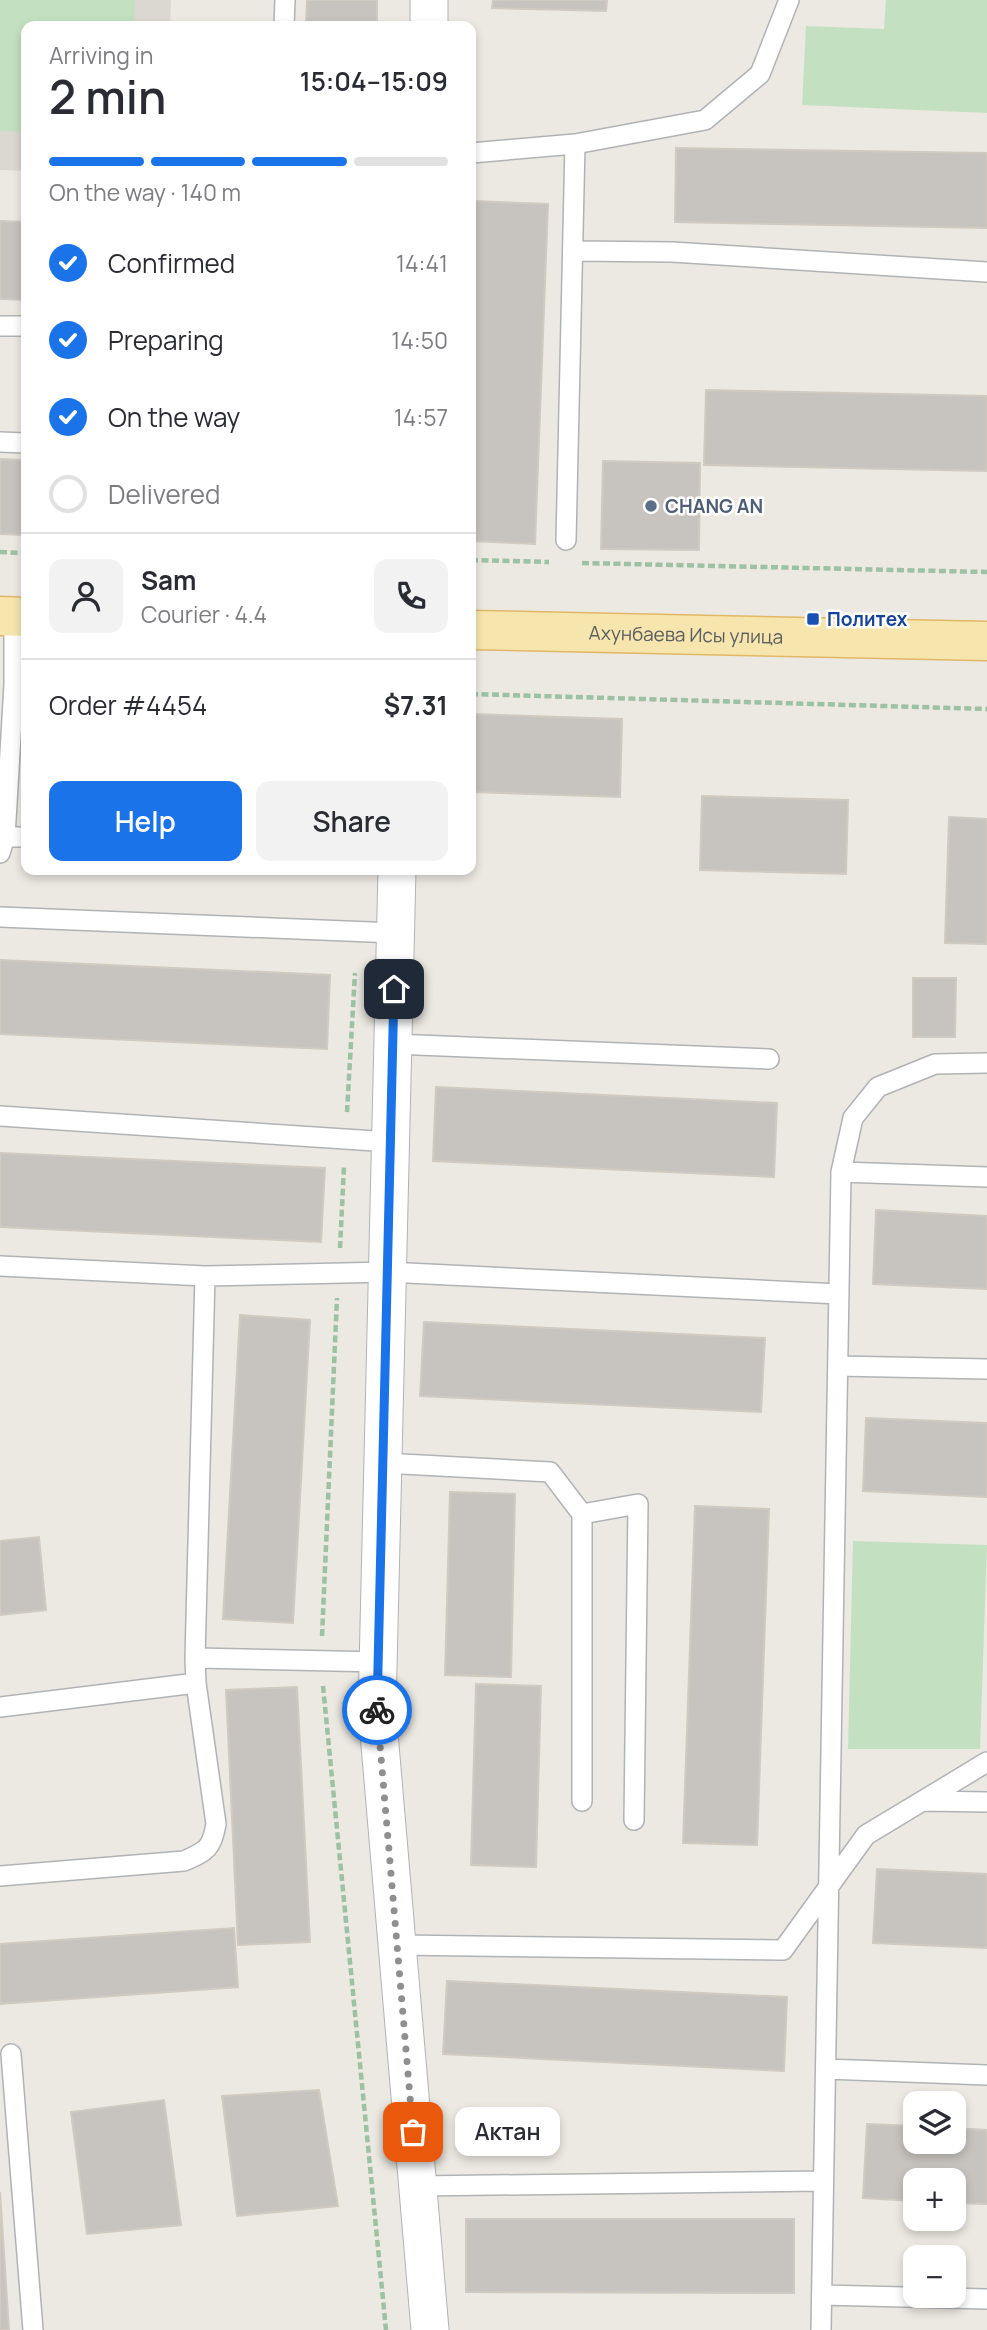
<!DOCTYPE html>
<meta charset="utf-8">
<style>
:root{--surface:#fff;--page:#f2f2f3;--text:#2b2b33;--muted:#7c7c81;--line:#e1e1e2;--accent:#1a73e8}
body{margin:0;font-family:Manrope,sans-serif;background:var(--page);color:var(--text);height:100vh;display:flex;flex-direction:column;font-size:26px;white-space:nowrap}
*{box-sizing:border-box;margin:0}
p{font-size:23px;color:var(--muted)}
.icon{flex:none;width:38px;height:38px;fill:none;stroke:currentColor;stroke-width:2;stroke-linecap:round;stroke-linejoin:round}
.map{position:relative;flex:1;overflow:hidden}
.sheet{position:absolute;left:21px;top:21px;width:455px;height:854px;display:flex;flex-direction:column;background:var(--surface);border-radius:14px;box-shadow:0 4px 10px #0003}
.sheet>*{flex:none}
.buttons{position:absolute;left:903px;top:2091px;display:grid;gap:14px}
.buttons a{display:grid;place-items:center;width:63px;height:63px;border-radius:14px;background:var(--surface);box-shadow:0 4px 10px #0003;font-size:35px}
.pin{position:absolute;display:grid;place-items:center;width:60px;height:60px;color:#fff;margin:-30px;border-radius:14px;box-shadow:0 4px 10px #0006}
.courier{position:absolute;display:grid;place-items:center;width:70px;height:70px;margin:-35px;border:5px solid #1a73e8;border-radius:50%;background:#fff;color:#222;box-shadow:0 2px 9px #0007}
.bubble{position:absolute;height:49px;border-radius:14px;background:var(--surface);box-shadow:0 4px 10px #0003;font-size:23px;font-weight:600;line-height:49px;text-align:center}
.summary em{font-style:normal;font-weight:600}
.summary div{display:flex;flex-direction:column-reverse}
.summary{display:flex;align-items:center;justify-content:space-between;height:119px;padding:0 28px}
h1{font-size:46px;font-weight:600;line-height:52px}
.bar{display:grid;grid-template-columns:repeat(4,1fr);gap:10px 7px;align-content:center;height:84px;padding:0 28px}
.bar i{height:9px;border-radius:5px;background:var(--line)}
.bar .on{background:var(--accent)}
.bar p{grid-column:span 4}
.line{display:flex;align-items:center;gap:18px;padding:0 28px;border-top:2px solid var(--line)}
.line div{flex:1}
.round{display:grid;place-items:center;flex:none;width:74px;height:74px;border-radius:14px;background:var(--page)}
ol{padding:0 28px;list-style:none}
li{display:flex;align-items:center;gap:21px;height:77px}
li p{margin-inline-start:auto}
li .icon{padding:7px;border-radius:50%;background:var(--accent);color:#fff;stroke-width:4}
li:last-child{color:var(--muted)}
li i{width:38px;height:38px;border:4px solid var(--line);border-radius:50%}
.action{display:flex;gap:14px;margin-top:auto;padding:14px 28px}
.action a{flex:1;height:80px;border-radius:14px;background:var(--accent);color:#fff;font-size:28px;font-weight:600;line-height:80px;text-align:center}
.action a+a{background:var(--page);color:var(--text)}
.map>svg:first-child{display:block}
.education{fill:#dbd8d1}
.green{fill:#c3e1c1}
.building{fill:#c7c4bf;stroke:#d0cac1;stroke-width:2}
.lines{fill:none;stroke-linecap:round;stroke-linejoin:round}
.service-casing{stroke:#b0b3b6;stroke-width:22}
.minor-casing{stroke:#b0b3b6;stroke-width:39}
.primary-casing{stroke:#e2b765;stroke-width:41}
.path{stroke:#9cc1a3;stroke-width:4.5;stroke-dasharray:7 3.5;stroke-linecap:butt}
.service{stroke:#fff;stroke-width:19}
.minor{stroke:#fff;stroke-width:37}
.primary{stroke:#f6e5ad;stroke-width:38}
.done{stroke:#8e8f8e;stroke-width:7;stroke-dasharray:0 12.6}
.route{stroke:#1a73e8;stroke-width:9}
.service-dot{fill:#5c6f8a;stroke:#fff;stroke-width:2.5}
.transit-dot{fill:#1a4fb4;stroke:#fff;stroke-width:2.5}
.labels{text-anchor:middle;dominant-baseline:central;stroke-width:5;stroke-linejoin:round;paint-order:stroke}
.service-label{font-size:19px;font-weight:bold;fill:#4e5e75;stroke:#fff;text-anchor:start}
.transit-label{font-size:19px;font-weight:bold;fill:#164399;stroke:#fff;text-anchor:start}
.street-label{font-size:19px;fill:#5b5e61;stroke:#fff}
</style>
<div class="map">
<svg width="987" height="2330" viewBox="0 0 987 2330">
<rect width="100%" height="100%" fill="#ece9e2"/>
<path class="education" d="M0,0H171L170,26H26V171L0,170Z"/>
<path class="green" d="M0,0H135L134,26H26V132L0,131Z
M886,0H987V113L802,105L806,26L884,29Z
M853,1541L987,1545L980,1749H848Z"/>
<path class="building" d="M307,0H377V26H306Z
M493,0H607L606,11L492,8Z
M676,148L987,153V228L675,222Z
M474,201L548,204L535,544L471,541V291Z
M0,221L26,222V300L0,299Z
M706,390L987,396V471L704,465Z
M0,459L26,460V535L0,534Z
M603,461L700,463L699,550L601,549Z
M471,714L622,719L620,797L471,792Z
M702,796L848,800L846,874L700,870Z
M949,817L987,819V944L945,943Z
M0,960L330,975L327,1049L0,1034Z
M913,978H956L955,1037H913Z
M436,1087L777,1103L774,1177L433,1161Z
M0,1153L325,1168L321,1242L0,1227Z
M876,1210L987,1216V1289L873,1284Z
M240,1315L310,1320L293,1623L223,1619Z
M424,1322L765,1338L761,1412L420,1396Z
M866,1418L987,1423V1497L863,1491Z
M450,1492L515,1494L511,1677L445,1675Z
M695,1506L769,1509L757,1845L683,1843Z
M39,1537L46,1610L0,1615V1541Z
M476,1684L541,1686L536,1867L471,1865Z
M297,1687L310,1942L238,1945L226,1690Z
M877,1869L987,1874V1948L873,1943Z
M234,1928L238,1987L0,2004V1944Z
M447,1981L787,1997L784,2071L443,2054Z
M319,2090L338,2206L237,2216L222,2096Z
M164,2100L181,2225L87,2234L71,2112Z
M867,2124L915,2126V2142H954V2128L987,2130V2204L954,2203V2180H915V2201L863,2198Z
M0,2192L9,2330H0Z
M466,2219H794V2293L466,2292Z"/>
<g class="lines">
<g class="service-casing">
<path id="service" d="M284,26L285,0
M471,153L575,144L705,120L760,74L789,0
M574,251L672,252L987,272
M0,326H26
M0,442L26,443
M566,540L575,144
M0,837H26
M0,853L5,837L14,685V617
M0,917L395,933
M393,1044L769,1059
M0,1116L390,1142
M841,1172L987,1177
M0,1266L205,1276
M838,1366L987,1369
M383,1463L550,1472L582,1514V1801
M582,1514L638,1504L634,1820
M195,1658L205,1276L387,1272L839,1294
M0,1707L196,1683
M925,1801L987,1802
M0,1876L184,1861C207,1851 212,1848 216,1824L196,1683L195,1658L379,1662
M397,1945L783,1950L866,1835L987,1762
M11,2054L33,2330
M826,2069L987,2075
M418,2186L823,2181
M822,2295L987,2299
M821,2330L841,1172L853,1118L878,1087L935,1064L987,1063"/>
</g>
<g class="minor-casing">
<path id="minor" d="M429,0V26
M397,870L377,1710L430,2330"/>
</g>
<g class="primary-casing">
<g id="primary">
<path d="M0,616L26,617"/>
<path id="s1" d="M471,630L987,641"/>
</g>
</g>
<path class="path" d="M0,552L26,553
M471,560L549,562
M582,563L987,572
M471,694L987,709
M347,1112L355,973
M340,1248L344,1166
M322,1636L337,1298
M323,1686L386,2330"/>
<use href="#service" class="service"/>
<use href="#minor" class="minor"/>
<use href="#primary" class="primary"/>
</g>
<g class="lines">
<path class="done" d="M377,1710L413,2132"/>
<path class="route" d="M377,1710L394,989"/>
</g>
<circle class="service-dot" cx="651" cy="506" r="7"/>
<rect class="transit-dot" x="806" y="612" width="14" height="14" rx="3.5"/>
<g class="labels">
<g class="service-label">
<text x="665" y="506">CHANG AN</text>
</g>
<g class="transit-label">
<text x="827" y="619">Политех</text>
</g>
<g class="street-label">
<text stroke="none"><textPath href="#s1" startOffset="215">Ахунбаева Исы улица</textPath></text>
</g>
</g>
</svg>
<div class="buttons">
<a><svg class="icon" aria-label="layers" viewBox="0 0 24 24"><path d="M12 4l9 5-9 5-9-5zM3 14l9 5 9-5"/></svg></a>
<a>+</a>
<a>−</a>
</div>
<div class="pin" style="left:413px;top:2132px;background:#ea580c"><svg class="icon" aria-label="bag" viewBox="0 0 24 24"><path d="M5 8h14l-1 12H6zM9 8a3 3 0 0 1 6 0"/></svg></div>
<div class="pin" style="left:394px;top:989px;background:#1f2937"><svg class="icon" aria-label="home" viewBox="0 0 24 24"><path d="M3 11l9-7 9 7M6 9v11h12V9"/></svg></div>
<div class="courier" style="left:377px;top:1710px"><svg class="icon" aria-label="bike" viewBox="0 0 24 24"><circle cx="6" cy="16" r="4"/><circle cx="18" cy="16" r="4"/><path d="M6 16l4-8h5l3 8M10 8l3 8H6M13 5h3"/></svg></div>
<div class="bubble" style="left:455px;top:2107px;width:105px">Актан</div>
<section class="sheet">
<div class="summary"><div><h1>2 min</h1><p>Arriving in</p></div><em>15:04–15:09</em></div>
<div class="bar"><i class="on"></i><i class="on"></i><i class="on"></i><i></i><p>On the way · 140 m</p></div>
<ol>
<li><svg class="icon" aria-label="check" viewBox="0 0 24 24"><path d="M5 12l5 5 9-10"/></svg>Confirmed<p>14:41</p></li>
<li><svg class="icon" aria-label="check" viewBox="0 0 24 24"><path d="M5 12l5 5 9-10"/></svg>Preparing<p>14:50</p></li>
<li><svg class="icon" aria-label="check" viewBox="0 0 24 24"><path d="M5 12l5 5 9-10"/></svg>On the way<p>14:57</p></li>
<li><i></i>Delivered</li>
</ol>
<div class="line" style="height:126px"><a class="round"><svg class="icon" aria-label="person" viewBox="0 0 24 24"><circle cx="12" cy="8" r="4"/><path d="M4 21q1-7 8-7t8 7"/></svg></a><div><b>Sam</b><p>Courier · 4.4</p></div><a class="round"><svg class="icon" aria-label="phone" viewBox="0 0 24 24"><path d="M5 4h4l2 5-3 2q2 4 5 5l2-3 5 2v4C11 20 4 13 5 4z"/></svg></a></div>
<div class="line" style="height:91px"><div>Order #4454</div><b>$7.31</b></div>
<div class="action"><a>Help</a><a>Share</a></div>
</section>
</div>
